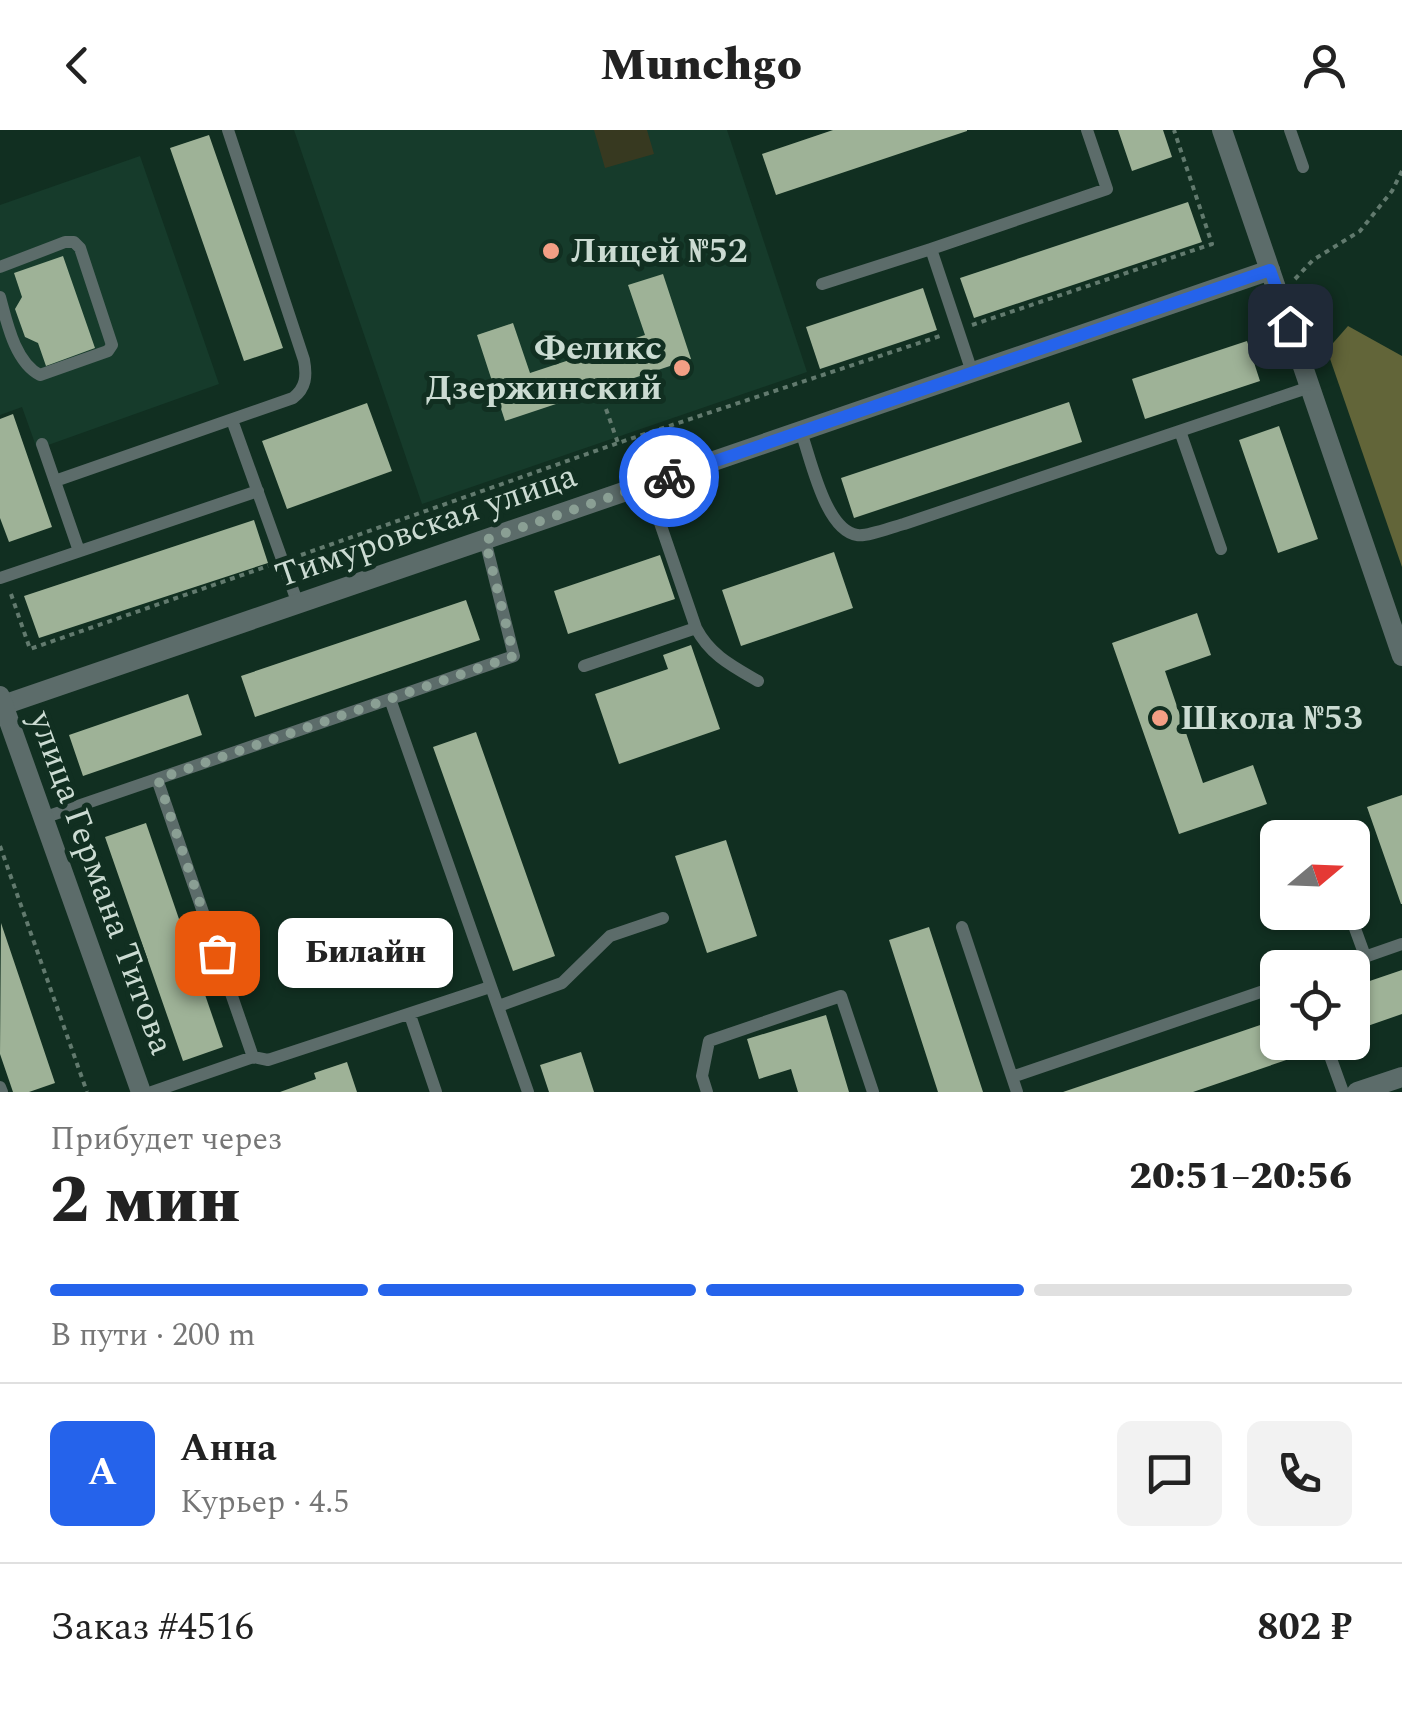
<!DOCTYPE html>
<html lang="ru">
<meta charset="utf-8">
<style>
:root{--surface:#fff;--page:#f2f2f2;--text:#222;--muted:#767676;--line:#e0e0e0;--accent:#2563eb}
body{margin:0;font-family:Spectral,serif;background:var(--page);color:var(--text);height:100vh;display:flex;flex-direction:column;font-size:38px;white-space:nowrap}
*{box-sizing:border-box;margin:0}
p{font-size:32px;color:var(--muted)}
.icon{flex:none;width:55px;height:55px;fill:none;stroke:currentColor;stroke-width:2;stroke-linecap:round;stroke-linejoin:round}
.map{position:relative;height:962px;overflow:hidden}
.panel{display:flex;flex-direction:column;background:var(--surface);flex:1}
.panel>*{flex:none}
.needle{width:65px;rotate:71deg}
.tools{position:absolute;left:1260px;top:690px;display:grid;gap:20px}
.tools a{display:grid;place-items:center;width:110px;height:110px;border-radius:15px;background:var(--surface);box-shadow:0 2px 8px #0004;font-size:50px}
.pin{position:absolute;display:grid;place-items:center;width:85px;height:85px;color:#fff;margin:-42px;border-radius:20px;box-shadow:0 5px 15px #0006}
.courier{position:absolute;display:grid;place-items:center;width:100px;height:100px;margin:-50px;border:8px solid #2563eb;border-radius:50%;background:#fff;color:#222;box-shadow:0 2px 12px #0007}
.bubble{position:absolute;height:70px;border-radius:15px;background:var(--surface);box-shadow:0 2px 8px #0004;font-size:32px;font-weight:800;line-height:70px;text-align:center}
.head em{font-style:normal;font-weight:800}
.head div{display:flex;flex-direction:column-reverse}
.head{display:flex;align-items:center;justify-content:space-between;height:170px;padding:0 50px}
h1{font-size:65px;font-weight:800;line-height:75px}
.bar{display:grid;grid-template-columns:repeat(4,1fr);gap:15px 10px;align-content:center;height:120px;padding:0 50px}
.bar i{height:12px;border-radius:8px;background:var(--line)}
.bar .on{background:var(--accent)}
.bar p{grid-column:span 4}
.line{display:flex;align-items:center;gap:25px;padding:0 50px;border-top:2px solid var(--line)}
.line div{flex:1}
.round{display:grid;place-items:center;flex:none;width:105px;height:105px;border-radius:15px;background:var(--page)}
header{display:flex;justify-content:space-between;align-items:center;height:130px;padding:0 50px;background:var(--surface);font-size:45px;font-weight:800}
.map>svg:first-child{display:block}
.built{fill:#163b2b}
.green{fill:#373920}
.forest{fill:#626539}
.building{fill:#9eb297}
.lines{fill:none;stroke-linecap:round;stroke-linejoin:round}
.path{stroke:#627a6e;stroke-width:4;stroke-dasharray:5 5;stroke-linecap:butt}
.service{stroke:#5c6c6a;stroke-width:12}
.minor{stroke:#5c6c6a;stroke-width:20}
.tertiary{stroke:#5c6c6a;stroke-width:20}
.done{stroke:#8a9f94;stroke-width:10;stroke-dasharray:0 18}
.route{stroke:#2563eb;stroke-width:12}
.poi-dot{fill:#f39f85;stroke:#112f21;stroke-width:4}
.labels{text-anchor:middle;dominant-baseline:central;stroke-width:10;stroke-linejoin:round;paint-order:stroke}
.poi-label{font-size:35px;font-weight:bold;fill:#cbdbd2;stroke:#112f21;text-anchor:start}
.street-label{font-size:35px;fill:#cbdbd2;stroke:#112f21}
</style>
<header><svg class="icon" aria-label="back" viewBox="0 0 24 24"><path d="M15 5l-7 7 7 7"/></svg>Munchgo<svg class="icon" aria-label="person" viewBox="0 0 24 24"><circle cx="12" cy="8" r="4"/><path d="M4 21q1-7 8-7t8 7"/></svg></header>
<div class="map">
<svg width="1402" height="962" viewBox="0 0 1402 962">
<rect width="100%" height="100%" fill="#112f21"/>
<path class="built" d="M294,0H727L807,242L422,374Z
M140,26L219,254L37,319L22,277L0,285V75Z"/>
<path class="green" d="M594,0H647L654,24L605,38Z"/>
<path class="forest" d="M1348,196L1402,226V437L1327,220Z"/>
<path class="building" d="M833,0H967V1L776,65L762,24Z
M1118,0H1163L1172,27L1132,41Z
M209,5L283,218L244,231L170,18Z
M1188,72L1202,112L974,188L960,148Z
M63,126L95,218L46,236L38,213L25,207L15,179L22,167L14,143Z
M663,144L691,229L505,291L477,205L513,193L530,243L645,205L628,155Z
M923,158L937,200L820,239L806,197Z
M1247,211L1260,251L1145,289L1132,249Z
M1069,272L1082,312L854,388L841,348Z
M367,273L392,341L287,379L262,311Z
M13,284L52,397L9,412L0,388V289Z
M1279,296L1318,409L1278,423L1239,310Z
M254,390L268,433L39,508L24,466Z
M834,422L853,478L741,516L722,460Z
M660,425L675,469L568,504L554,461Z
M466,470L480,510L255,587L241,546Z
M1197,483L1211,525L1165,541L1203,653L1253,635L1267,674L1179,704L1112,513Z
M691,515L720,599L619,634L595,564L668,539L663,525Z
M188,564L202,605L83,646L69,605Z
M476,602L555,826L513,841L433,617Z
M1402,665V774H1401L1367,677Z
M146,693L223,917L183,931L105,707Z
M726,710L757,806L707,823L675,726Z
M1,793L55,953L29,962H13L0,924Z
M929,797L983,962H938L889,810Z
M1402,840V884L1356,900L1352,891V857Z
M826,885L849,962H798L791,939L759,949L747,909Z
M1278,889V912H1293L1298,926L1193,962H1063Z
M581,922L594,962H549L540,935Z
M347,932L357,962H280L316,949L314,943Z"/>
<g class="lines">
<path class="path" d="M1295,149L1313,130L1360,101L1392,61L1402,41
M972,195L1212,114L1174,0
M606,279L618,313
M301,425L618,313L940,206
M11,464L30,519L268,436
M0,716L87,962"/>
<path class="service" d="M1290,0L1303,37
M0,137L65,112H74L80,118L112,215L108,221L40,245C15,232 7,193 0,167
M822,154L931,119
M972,242L931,119L1107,59L1087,0
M232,290L298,474
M1180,301L1221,419
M801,302C811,329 825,400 857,405C867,407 892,397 904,394L1310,257
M42,314L79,421
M55,351L293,268C306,258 307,246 304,230L228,0
M647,355L696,498C710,525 732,536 758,551
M485,410L514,526L390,569L528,962
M0,448L258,361
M584,536L696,498
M157,649L253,927
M43,688L390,569
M1321,704L1323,708
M1349,782L1365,826
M962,797L1017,962
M1333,838L1402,814
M499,876L562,853L610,806L663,788
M410,885L436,962
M1325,912L1343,962
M1012,947L1278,856
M0,957L2,962
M152,962L253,927L268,930L490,857
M707,962L702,946L709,911L841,866L873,962"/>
<path class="minor" d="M0,576L1270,140
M1357,962L1402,947"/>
<path class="tertiary" d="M1222,0L1402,526
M0,566L141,962"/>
</g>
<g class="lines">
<path class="done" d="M217,823L158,649L514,526L485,410L669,347"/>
<path class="route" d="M669,347L1270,140L1290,196"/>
</g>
<g class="poi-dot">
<circle cx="551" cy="121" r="10"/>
<circle cx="682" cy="238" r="10"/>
<circle cx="1160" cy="588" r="10"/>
</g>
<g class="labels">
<g class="poi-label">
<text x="571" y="121">Лицей №52</text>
<text x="662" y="218" text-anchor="end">Феликс<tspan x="662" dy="40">Дзержинский</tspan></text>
<text x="1180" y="588">Школа №53</text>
</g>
<g class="street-label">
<text transform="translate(426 396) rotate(-19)">Тимуровская улица</text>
<text transform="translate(101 753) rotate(70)">улица Германа Титова</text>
</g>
</g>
</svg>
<div class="tools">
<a><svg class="needle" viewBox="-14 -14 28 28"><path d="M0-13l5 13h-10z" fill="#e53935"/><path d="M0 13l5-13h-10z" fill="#767676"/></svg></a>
<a><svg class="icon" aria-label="locate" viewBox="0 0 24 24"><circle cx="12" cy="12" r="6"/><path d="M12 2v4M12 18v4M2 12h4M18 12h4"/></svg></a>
</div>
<div class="pin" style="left:217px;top:823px;background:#ea580c"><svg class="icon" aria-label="bag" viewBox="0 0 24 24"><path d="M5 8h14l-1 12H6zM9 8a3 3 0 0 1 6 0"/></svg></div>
<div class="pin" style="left:1290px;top:196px;background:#1f2937"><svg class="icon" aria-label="home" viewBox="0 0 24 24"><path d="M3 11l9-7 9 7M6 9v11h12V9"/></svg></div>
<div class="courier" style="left:669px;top:347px"><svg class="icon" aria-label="bike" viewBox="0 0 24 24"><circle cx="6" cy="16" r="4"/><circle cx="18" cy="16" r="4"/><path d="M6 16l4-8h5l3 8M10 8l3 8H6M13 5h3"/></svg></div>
<div class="bubble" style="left:278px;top:788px;width:175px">Билайн</div>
</div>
<section class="panel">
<div class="head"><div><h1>2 мин</h1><p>Прибудет через</p></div><em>20:51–20:56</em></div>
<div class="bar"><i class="on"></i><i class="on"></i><i class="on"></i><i></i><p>В пути · 200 m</p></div>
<div class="line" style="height:180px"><b class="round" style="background:var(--accent);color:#fff">А</b><div><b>Анна</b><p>Курьер · 4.5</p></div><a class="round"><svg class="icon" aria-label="chat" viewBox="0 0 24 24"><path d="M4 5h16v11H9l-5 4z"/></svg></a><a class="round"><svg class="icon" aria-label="phone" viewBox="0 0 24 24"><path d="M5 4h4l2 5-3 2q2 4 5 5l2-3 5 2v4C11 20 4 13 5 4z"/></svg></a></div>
<div class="line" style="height:130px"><div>Заказ #4516</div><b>802 ₽</b></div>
</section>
